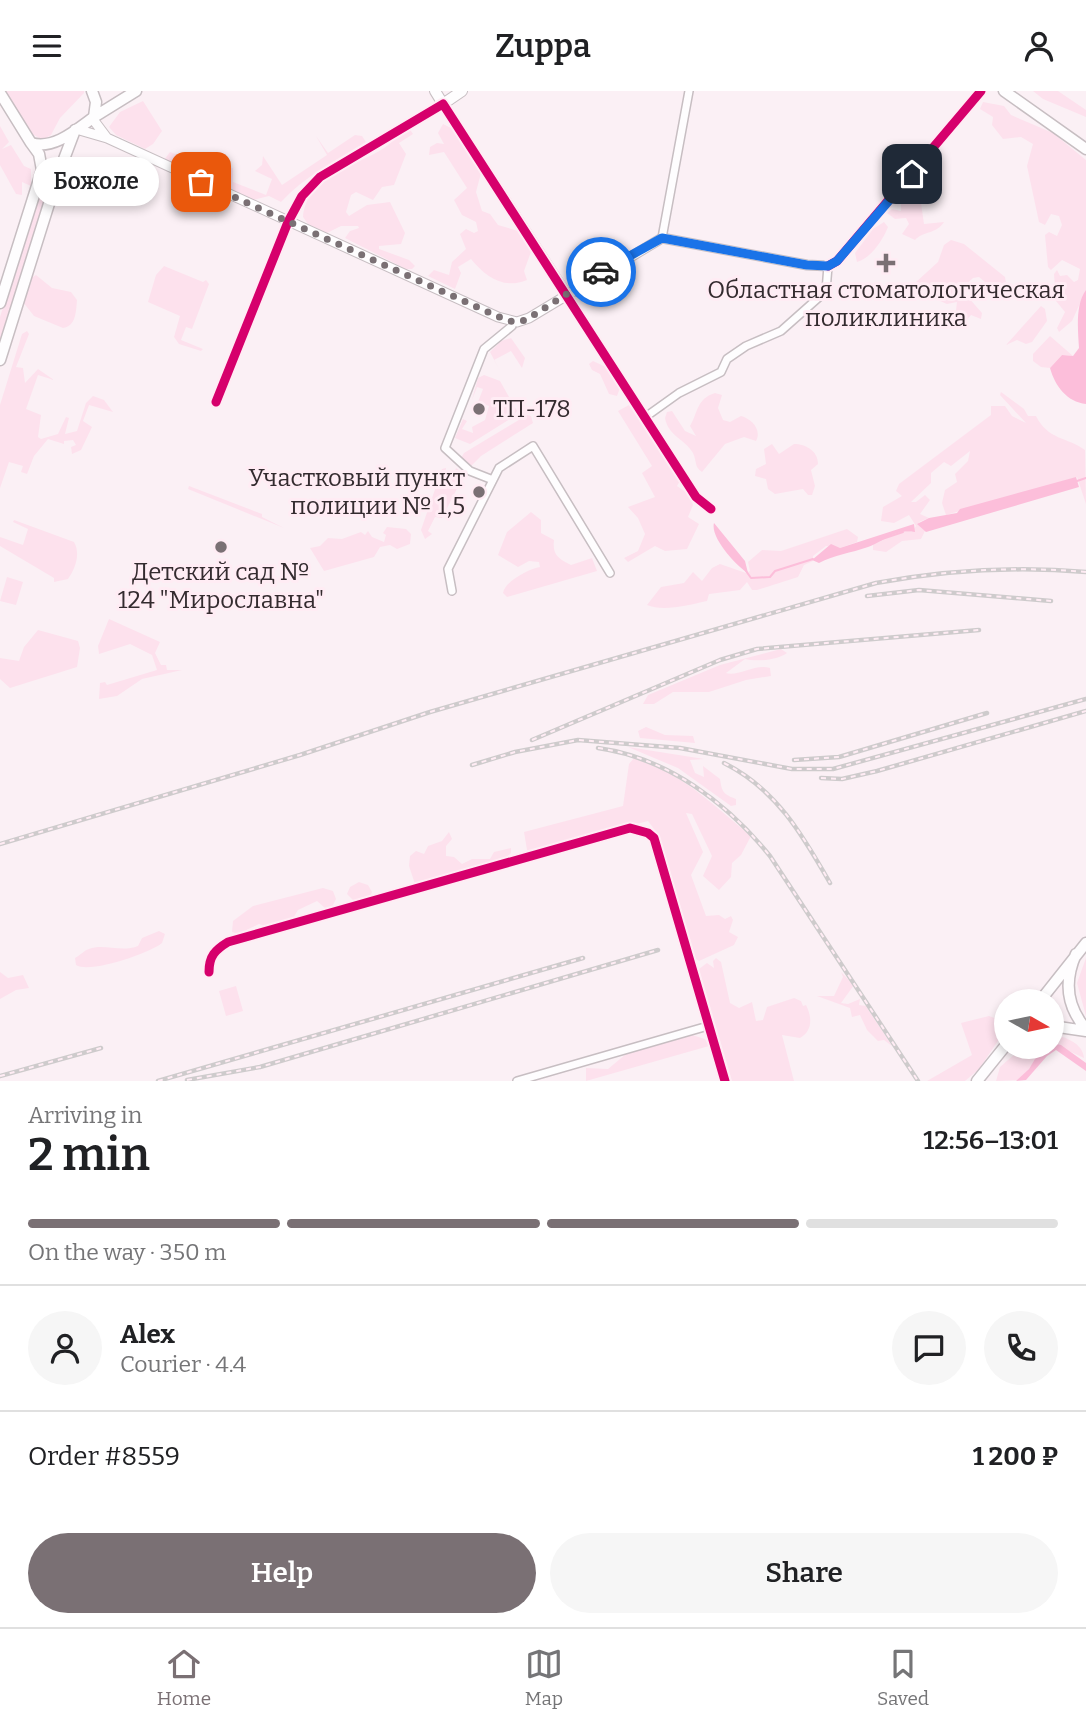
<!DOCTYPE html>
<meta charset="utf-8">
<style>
:root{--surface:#fff;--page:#f6f6f6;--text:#202124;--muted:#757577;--line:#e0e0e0;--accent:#7a7074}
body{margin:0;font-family:Bitter,serif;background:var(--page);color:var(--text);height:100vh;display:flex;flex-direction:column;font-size:26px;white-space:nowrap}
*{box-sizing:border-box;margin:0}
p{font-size:23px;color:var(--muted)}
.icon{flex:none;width:38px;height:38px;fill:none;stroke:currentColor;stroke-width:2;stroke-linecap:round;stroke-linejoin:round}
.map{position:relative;height:990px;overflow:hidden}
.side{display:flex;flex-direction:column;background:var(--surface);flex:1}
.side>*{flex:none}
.needle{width:46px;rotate:99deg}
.tools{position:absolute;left:994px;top:898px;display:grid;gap:14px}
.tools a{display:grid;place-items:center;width:70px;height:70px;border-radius:50%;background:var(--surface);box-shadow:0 4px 10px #0003;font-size:35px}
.pin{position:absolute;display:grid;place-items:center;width:60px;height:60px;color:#fff;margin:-30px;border-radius:14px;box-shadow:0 4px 10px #0006}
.courier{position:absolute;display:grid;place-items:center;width:70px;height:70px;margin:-35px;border:5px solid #1a73e8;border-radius:50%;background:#fff;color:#222;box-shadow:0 2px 9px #0007}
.bubble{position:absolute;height:49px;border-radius:24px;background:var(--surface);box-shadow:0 4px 10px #0003;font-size:23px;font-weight:600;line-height:49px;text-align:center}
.head em{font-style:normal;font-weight:600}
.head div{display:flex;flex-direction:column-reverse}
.head{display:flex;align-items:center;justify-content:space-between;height:119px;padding:0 28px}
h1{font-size:46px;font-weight:600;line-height:52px}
.bar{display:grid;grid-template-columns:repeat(4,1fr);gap:10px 7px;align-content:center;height:84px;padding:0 28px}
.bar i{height:9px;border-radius:5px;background:var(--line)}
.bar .selected{background:var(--accent)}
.bar p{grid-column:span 4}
.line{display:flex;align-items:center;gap:18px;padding:0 28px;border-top:2px solid var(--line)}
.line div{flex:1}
.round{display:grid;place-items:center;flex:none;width:74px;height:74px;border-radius:37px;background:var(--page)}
.cta{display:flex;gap:14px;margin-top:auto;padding:14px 28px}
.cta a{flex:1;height:80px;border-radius:42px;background:var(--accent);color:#fff;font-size:28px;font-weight:600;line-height:80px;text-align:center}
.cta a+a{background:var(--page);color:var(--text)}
header{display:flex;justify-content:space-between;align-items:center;height:91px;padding:0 28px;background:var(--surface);font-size:32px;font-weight:600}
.dock{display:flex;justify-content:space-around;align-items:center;height:98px;border-top:2px solid var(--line);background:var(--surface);font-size:19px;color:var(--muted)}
.dock a{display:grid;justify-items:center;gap:4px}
.dock .selected{color:var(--accent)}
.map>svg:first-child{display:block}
.green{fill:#fde1ed}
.water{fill:#fcbeda}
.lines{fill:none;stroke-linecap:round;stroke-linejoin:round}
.stream{stroke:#fcbeda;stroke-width:2}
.minor-casing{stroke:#c7bec2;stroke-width:10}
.tertiary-casing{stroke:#c7bec2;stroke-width:11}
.secondary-casing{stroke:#c7bec2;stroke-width:12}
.primary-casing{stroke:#c7bec2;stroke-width:13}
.minor{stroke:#fefdfe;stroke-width:7}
.tertiary{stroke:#fefdfe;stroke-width:9}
.secondary{stroke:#fefdfe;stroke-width:10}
.primary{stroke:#fefdfe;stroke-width:10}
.rail-casing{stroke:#cecbcc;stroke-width:4.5}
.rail{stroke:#ffecf4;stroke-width:2;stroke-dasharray:5;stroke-linecap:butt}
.cycleway-casing{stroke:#ffecf4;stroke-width:13}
.cycleway{stroke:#d6006c;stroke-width:9}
.done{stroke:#7a7074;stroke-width:7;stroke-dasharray:0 12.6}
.route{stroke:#1a73e8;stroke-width:9}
.poi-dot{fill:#7a7074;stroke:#ffecf4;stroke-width:2.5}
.labels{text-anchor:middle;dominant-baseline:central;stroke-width:6;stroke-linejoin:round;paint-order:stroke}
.poi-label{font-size:24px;fill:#342b2f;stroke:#ffecf4}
</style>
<header><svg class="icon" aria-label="menu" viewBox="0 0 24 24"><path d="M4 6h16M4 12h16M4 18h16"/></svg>Zuppa<svg class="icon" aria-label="person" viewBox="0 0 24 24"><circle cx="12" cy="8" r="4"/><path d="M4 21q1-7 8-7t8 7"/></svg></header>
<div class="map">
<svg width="1086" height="990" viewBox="0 0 1086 990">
<rect width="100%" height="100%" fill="#fbf0f5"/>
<path class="green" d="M5,0H84V2L60,27L51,44L43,49L32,43Z
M1033,0H1058L1086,19V26L1043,8Z
M143,10L162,40L153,53L145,58L116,44L109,36L120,21Z
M983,11L1004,15L1011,24L1053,42L1086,69V199L1072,230L1059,241L1057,237L1065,221L1056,210L1054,183L1057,179L1060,185L1067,184L1074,191L1078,189L1080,178L1062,169L1051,179L1048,176L1045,144L1049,141L1057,145L1062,134L1059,125L1051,123L1045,134L1039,131L1027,75L1033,53L1021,46L1003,48L992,34L993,26L980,18Z
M443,33L451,37L481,82L476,101L482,120L490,123L498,134L518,140L532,158L524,180L527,189C503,199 485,185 471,168L458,176L461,182L455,198L428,185L434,179L449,184L452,171L466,158L460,143L466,138L474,142L478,140L476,131L462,124L454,109L467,97L444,61L429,64L430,56L437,52L444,53L438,42Z
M0,35L9,51L2,58L11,54L24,75L31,78V95L22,91V104L16,103L0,74Z
M409,37L413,43L399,52L406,63L394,94L382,96L373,109L356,101L351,104L346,121L349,125L367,114L390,111L405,142L401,153L379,155V158L409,169L415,175L412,178H406L345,147L350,140L359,137L358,135H341L327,142L308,133L303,126C307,84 355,76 384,57C394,51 398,41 409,37Z
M355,44L362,45L366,51C336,69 304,86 281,111L269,105L253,109L164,69L170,61L207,75L213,68L224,76L233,77V91L266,104L272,88L255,80L262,74L263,65L282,94L327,64L316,45L328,62Z
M48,88L52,90L0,258V226L42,93Z
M918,91L924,94L929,103L921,112L924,133L944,131C937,143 923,140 915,149L902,143L909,133L906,127L895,128L887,122L892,118L901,120V104Z
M884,131L888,136C883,149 870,168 857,171L855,162L873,138Z
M951,149L964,153L1005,186L1006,192L998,202L979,186L973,187L961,198L982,222L981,228L971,224L963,233L955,228L957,211L947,213L933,207L929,197L919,200L915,197V192L938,171L944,154Z
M164,175L203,191L206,189L209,193L192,238L186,236L181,249L203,258L201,260L179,253L174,246L180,225L148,211L156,184Z
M36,184L52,197L71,201L77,209C76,221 76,235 63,237L34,225L23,211L31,187Z
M1041,215L1045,218L1047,230L1032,251L1026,253L1017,249L1006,254Z
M27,240L29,243L16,276L23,277L25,292L38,278L54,289L38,284L26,318L41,324L38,346L41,348L58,343L66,326L69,327L65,343L77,340L86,312L93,305L104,309L113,321L89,314L83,330L92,336L81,359L72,363L71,356L76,354L73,349L64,350V353L48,348L34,365L27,383L21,381L23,375L9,371L0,397V314L22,243Z
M1050,245L1073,265L1062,264L1050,277L1041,276L1033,270V263Z
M511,247L525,267L522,277L511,260L494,269L500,280L490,261L501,250Z
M593,270L608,277L620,297L617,305L609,303L600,283L592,279L589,273Z
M484,284L500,290L517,320L513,326L470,353L455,347L463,328L467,330L462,338L473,342L472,336L485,329L489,315L478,311L483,298L477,296L472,309L478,287Z
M1001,301L1024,318L1028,325H1036C1048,349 1067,346 1085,359L1086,413L1077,386L946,424L942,412L945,399L957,391L955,383L968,370L970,360L951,375L944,371L931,382V392L911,411H916L925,404L930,409L920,423L929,427L919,431L926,438L921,448L902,450L886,461L873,459V454C882,444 899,439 912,441L916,435L909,424L894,432L881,430L883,416L902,405L896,400L899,393L991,324V315H1005L1012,325L1026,332L1000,304Z
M715,302L722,304L718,317L723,329L730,331L741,325C752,328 762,339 756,350L744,346L725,353L702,381C694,376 697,370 693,362C685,348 668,345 665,327L667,321L672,320L685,340L696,345L690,335C698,322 696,308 715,302Z
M629,314L680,390L677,395L690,404L693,414L688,426L699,433L687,458L665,460L655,455L628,471L624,467L638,460L645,443L638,427L628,416L655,406L642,382L652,375L618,320Z
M527,324L531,325L533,332L481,365L470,376L461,367L464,362Z
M772,353L779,363L794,353C806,353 818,360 818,373L811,379L815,395L812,404H808L803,398L775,403L768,398L766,388L755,385L756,378L766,373L764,358Z
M446,377L445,384L453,385L456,377L463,382V386L442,427L435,426L428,440L432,443L425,448L421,439L442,378Z
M189,395L262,423V426L284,437L188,398Z
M531,421L541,429V442L554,449C552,464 559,468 571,474L592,467L597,480L507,506L503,502C505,490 529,478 540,476L539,471L529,470L518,476L498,464L507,441Z
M14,429L74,451C81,463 75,478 68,488L54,491V487L0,455V446L23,454L28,438L13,431Z
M387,436L406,438L411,443L410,453L397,458L390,454L380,456L374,466L324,480L310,457L320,455L328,447L342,448L361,441L365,444L368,440L372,446L384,451L386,444L383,442Z
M847,438L858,446L857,451L840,457L826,455L813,465V470L804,474L798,486L757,499H752L747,491L740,499L709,503L707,510C689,514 663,521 647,514L661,496L684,492L693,481L702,490L712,477L720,473L746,482L750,480L748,471L762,459L781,460Z
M7,486L23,491L16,514L0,510Z
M109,528L160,551L155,562L161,574H166L167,579H182L142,588L117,605L99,608L100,592L105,591L107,594L157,579L152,564L130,553L99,563L98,555Z
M38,539L78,550L80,557L77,576L10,597L0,588V567L19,570L24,556Z
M781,558L787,562C778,569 757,571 745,568L726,582C737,586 756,572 770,577L771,585L746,589L709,601H673L654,613H643L648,604L720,574Z
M646,636L665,644L693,645L695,652L640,647L638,640Z
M628,656L704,668L690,669L695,682L704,686L703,675L720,688C722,701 723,703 736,708V714L731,715L678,677Z
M634,667C680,680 714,715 751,745L741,764L732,772L731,786L719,799L703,785L712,765L692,723L686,722L703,761L691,784L706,825L719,824L725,828L731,825L733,829L729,841L738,846L734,854L699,870L696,868L660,746L648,730L535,760L527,759L524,741L623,715L629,673Z
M449,741L452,748L446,755V765L454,766L462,773L472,768H490L494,761L511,757V762L503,769L437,786L423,794L415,793L409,775L410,765L416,760L424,763L428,755L442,750Z
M359,791L368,794L372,801L370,806L354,810L347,803L350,796Z
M323,797L333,800L336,808L332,816L325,817L317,810L298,819L292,829L267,836L259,833L238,843L232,841L233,830L253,815Z
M159,840L165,843L162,852C150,862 90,883 76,874L75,867C81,864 83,860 89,858C104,852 121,862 138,855L142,847Z
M716,867L721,871L730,912L739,917L752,911L756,930L763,929L767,916L794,907L801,910L803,915L806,914C812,926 813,939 800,947L782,944L794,990H732L699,878L707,872L714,877L713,870Z
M1086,867V925L1077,892Z
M0,881L8,887L23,884L29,897L16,899L0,908Z
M841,881L854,894L841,912L848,913L860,908L859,914L866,915L892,955L884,949L878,950L867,939L860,924L852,926L850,917L817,905H834L843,886Z
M236,895L243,920L226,925L219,900Z
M989,925L1006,931V938L979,978L965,990H927L972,964L961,932Z
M1052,943C1065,946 1083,952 1084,967L1052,952Z
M692,944L705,948L709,955L586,990V977L608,978L626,963Z
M1023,956H1044L1029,978L1018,989L996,990L1000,976Z"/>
<path class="water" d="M1086,199V313C1067,311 1055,295 1050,277L1062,264L1073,265L1079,257C1078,239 1075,214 1086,199Z
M1076,386L1079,396L926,441L917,433L929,427L957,422L960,418Z
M714,432L745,470L748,482C736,475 710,446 714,432Z
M914,433L915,441C893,438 885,450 868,456C851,462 834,464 819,472L812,469L831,453L840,457Z
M1052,952L1061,954L1086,972V980L1056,959L1047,965L1026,989L1016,990L1029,978L1041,958L1052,956Z"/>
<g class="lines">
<path class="stream" d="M1077,390L1086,387
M879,449L903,441
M746,480L751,487L770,486L775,480L813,468"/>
<g class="minor-casing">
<path id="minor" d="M662,147L689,0
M566,202L696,406L711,418
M216,311L288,131L302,105L320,86L443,13
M644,327L679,302L721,281L727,268L746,255L781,240L826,200L828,175
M493,389L470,380L445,357L484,258L512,235L513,231
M452,500L448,478L499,377L533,355L610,482
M209,881C209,865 215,859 228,851L630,737L648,742L654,747L725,990
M517,990L708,935"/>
</g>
<g class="tertiary-casing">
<path id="tertiary" d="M443,13L566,202
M92,27L107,47
M76,38L107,47L498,226L517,231L529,227L662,147L807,174L828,175L837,170L981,0"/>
</g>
<g class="secondary-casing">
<path id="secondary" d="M435,0L443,13L462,0"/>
</g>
<g class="primary-casing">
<path id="primary" d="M1004,0L1086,58
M0,2L31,52C54,59 76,39 94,26L96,11L92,0
M94,26L136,0
M0,212L42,79L39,63L31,52
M0,269L58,84L75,39
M1076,863C1064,890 1066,915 1086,938
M1040,910L1086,852
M1052,935L1086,940
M977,990L1006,954"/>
</g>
<use href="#minor" class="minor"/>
<use href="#tertiary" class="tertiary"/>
<use href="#secondary" class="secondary"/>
<use href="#primary" class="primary"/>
<g class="rail-casing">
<path id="rail" d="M867,505L919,499L1051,510
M532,649L720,569L757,558L979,539
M598,657C668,667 727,712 770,765L918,990
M794,669L839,666L987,622
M724,672C776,698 802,743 830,792
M472,674L515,661L578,649L680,657L792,678H833L1086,608
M821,687L842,688L877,680L1086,620
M0,753L300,664L430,621L876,492C947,479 1015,475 1086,481
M0,985L101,957
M187,989L260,976L658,859
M158,990L583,867"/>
</g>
<use href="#rail" class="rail"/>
<g class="cycleway-casing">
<path id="cycleway" d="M828,175L837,170L981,0
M216,311L288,131L302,105L320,86L443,13L696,406L711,418
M209,881C209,865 215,859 228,851L630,737L648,742L654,747L725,990"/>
</g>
<use href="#cycleway" class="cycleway"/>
</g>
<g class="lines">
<path class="done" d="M201,91L508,230L520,231L529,227L601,181"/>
<path class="route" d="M601,181L662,147L807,174L828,175L837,170L912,83"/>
</g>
<g class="poi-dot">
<path d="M882.5 161.5h7v7h7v7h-7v7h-7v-7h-7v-7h7z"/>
<circle cx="479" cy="318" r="7"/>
<circle cx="479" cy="401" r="7"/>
<circle cx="221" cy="456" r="7"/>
</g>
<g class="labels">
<g class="poi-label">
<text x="886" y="199">Областная стоматологическая<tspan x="886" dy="28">поликлиника</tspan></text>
<text x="493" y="318" text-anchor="start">ТП-178</text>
<text x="465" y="387" text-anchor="end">Участковый пункт<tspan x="465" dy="28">полиции № 1,5</tspan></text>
<text x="221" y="481">Детский сад №<tspan x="221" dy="28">124 "Мирославна"</tspan></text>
</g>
</g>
</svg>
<div class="tools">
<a><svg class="needle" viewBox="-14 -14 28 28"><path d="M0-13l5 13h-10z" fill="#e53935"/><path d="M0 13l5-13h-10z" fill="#757577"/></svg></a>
</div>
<div class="pin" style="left:201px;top:91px;background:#ea580c"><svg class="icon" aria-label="bag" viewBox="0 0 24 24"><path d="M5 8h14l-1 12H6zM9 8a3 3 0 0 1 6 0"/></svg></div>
<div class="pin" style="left:912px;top:83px;background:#1f2937"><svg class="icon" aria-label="home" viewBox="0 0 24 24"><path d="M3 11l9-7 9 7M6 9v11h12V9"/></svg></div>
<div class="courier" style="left:601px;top:181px"><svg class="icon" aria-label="car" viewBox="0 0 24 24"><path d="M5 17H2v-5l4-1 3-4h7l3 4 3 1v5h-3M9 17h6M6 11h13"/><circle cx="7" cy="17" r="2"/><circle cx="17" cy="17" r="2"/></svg></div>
<div class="bubble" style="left:33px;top:66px;width:126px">Божоле</div>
</div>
<section class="side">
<div class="head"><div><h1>2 min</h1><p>Arriving in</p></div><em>12:56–13:01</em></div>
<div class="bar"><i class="selected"></i><i class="selected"></i><i class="selected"></i><i></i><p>On the way · 350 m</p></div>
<div class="line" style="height:126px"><a class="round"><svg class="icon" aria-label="person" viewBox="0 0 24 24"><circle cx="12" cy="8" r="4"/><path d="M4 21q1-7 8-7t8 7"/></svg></a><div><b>Alex</b><p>Courier · 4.4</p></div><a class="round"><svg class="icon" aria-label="chat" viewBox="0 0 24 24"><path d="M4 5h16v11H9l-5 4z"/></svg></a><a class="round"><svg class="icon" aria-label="phone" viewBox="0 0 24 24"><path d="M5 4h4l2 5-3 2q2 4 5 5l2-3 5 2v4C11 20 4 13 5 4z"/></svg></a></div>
<div class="line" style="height:91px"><div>Order #8559</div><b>1 200 ₽</b></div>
<div class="cta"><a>Help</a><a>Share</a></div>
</section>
<nav class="dock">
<a class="selected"><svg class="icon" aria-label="home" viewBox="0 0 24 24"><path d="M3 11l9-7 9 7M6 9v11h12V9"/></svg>Home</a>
<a><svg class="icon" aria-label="map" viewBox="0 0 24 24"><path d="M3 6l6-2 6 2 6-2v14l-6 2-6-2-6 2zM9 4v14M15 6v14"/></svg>Map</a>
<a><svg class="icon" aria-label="saved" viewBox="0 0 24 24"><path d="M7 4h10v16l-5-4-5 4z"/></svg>Saved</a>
</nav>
